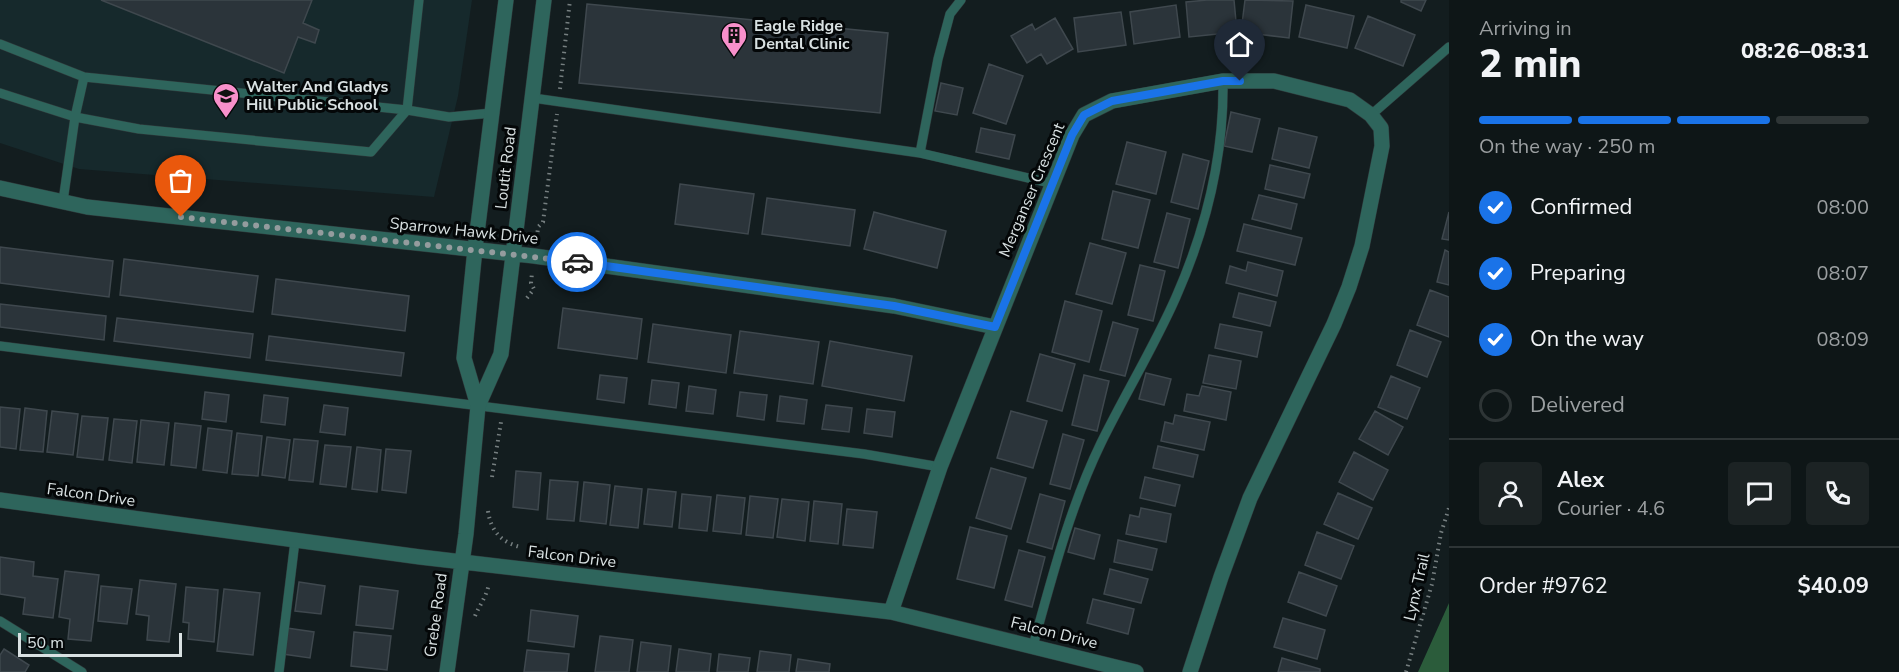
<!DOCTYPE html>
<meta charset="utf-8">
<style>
:root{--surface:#0e1617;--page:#1c2324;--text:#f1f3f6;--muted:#9b9fa1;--line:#2e3536;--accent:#1a73e8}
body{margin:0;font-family:"Nunito Sans",sans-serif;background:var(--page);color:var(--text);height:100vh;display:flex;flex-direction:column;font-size:22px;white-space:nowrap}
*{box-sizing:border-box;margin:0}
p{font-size:20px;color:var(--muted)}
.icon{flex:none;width:33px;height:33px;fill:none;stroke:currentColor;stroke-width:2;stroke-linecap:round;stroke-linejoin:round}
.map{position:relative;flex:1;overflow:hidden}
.side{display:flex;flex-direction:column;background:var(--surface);width:450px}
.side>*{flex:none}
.scale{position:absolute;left:18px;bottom:15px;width:164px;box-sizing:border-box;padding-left:6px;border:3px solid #d9e1e2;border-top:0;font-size:16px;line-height:21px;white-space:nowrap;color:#d9e1e2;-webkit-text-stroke:4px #040708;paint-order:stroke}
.pin{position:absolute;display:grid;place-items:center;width:51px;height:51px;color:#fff;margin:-62px -26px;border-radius:50% 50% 50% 0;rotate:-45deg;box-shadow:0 0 6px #0007}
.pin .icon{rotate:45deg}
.courier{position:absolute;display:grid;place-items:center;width:60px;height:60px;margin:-30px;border:4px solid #1a73e8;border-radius:50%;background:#fff;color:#222;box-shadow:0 2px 8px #0007}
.head em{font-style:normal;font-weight:800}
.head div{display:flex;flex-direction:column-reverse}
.head{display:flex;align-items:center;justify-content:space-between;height:102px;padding:0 30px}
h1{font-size:39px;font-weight:800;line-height:45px}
.bar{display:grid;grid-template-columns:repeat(4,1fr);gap:9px 6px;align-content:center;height:72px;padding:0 30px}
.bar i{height:8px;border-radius:4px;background:var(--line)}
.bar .selected{background:var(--accent)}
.bar p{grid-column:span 4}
.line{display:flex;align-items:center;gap:15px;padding:0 30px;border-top:2px solid var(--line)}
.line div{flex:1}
.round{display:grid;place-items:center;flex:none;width:63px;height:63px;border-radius:6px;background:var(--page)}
ol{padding:0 30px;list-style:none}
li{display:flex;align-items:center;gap:18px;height:66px}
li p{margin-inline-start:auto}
li .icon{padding:6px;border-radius:50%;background:var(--accent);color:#fff;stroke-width:4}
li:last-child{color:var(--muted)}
li i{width:33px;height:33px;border:3px solid var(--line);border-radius:50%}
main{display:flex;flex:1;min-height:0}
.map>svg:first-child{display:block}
.built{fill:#16292c}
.forest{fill:#2b5c3b}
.building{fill:#2b343a;stroke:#3f484e;stroke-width:1.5}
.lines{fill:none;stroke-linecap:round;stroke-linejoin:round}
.lane-casing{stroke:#2f383a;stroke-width:10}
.street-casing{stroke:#2f383a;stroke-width:16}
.path{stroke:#767f80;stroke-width:4;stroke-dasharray:1.5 4.5;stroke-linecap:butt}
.lane{stroke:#2e655c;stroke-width:9}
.street{stroke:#2e655c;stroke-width:15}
.done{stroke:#949c9e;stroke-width:6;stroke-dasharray:0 10.8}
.route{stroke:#1a73e8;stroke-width:8}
.labels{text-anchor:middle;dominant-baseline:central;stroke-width:6;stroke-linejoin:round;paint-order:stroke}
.poi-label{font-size:16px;font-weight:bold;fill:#d9e1e2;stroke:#040708;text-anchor:start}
.street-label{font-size:16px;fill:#d9e1e2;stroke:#040708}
</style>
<main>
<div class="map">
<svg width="1449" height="672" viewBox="0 0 1449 672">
<rect width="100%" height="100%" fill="#131d1f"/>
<path class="built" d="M0,0H472L458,96L434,197L79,169L0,143Z"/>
<path class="forest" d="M1449,603V672H1418Z"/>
<path class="building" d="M101,0H312L303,23L319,30L315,43L298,37L284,73Z
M1207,0H1234L1237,32L1189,37L1186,2Z
M1245,0L1293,1L1289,38L1241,32Z
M1401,0H1426L1421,11L1401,2Z
M587,4L888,33L880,113L579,83Z
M1176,5L1180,37L1134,44L1130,12Z
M1306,5L1354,16L1347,48L1299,37Z
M1121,12L1126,45L1078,52L1074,18Z
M1368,16L1415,35L1403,66L1355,48Z
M1055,18L1073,49L1047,64L1041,54L1027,63L1011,36L1032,24L1035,30Z
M989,64L1023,76L1006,124L973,113Z
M941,83L963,88L957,115L935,111Z
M1231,112L1260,119L1252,152L1224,146Z
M981,128L1015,135L1009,159L976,152Z
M1279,128L1317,137L1309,168L1272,159Z
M1127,142L1166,152L1156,194L1116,184Z
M1183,154L1209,161L1198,209L1171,202Z
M1270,165L1310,174L1304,198L1265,189Z
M680,184L754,194L748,234L675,224Z
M1113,191L1150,200L1138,248L1102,239Z
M1259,195L1297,204L1291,229L1252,219Z
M767,198L855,210L850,246L762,234Z
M874,212L946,231L937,268L864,249Z
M1449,212V240L1442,239Z
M1167,213L1190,219L1178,268L1154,262Z
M1244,224L1302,238L1295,265L1237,251Z
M1090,243L1126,253L1112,304L1076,294Z
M0,247L113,261L109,297L0,283Z
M1445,250L1449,252V285L1437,282Z
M124,259L258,276L253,312L120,295Z
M1248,262L1283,271L1277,296L1226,283L1230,266L1246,271Z
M1140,265L1165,271L1153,321L1128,315Z
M276,279L409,296L405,331L272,314Z
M1430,290L1449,297V337L1417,325Z
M1239,293L1276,302L1270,326L1233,317Z
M1065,301L1102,311L1089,362L1052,352Z
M0,304L106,316L104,340L0,327Z
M563,308L642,319L637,359L558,348Z
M117,318L253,334L250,358L114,341Z
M1113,322L1138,329L1125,376L1100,370Z
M653,324L731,335L726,373L648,362Z
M1220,324L1262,332L1257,357L1215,348Z
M1410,330L1441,342L1427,377L1397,365Z
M740,331L819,342L813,384L734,373Z
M269,336L404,353L401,376L266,360Z
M830,341L912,356L904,401L822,386Z
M1040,354L1075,364L1062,411L1027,401Z
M1209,355L1241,361L1236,389L1203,383Z
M1146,373L1171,379L1164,405L1139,399Z
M600,375L627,378L624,403L597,399Z
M1084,375L1109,381L1097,431L1072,425Z
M1391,376L1420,388L1407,419L1378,407Z
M652,380L679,383L676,408L649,404Z
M689,386L716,390L713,414L686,411Z
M1202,386L1231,392L1226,420L1184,411L1187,394L1199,396Z
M205,392L229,395L226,422L202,419Z
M740,392L767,395L764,420L737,416Z
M264,395L288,398L285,425L261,422Z
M780,396L807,400L804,424L777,421Z
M324,405L348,408L345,435L320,432Z
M826,405L852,408L849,432L822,429Z
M0,407L20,409L16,449L0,447Z
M25,408L47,411L43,452L20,450Z
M867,409L895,412L892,437L864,433Z
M52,411L78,414L73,455L47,452Z
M1011,411L1047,421L1033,468L997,458Z
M1375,411L1403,427L1388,455L1359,439Z
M1175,415L1210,422L1204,450L1161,441L1165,422L1173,424Z
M82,416L108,418L103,460L77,457Z
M114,419L137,421L132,463L109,460Z
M141,420L169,423L164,465L137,462Z
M175,423L201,426L196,468L171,465Z
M208,428L232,431L227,473L203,470Z
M237,433L262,436L258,476L232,474Z
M1063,434L1084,440L1070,489L1050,484Z
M267,437L290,440L285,478L262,475Z
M294,439L318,441L313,482L289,480Z
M325,445L351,447L346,487L320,484Z
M1158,446L1198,455L1193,477L1153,468Z
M357,447L381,450L377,492L352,489Z
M386,449L411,451L406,493L382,490Z
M1354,452L1388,470L1373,500L1339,482Z
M991,468L1026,478L1011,529L976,518Z
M516,471L541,473L538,510L513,507Z
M1145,477L1180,485L1175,506L1140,498Z
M550,480L578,482L574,521L547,519Z
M584,482L610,485L606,524L580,521Z
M615,486L642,489L638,528L610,525Z
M648,489L676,492L672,527L644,524Z
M1338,493L1372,508L1358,539L1324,524Z
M682,494L711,497L707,531L679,528Z
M1040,494L1065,501L1052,549L1027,542Z
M717,495L745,498L741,534L713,531Z
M750,496L778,499L773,538L746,535Z
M782,499L809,502L805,541L777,537Z
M814,501L842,504L838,544L810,541Z
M1141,508L1171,514L1166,542L1126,534L1130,515L1139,517Z
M847,509L877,512L873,548L843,545Z
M970,527L1007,536L994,588L957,579Z
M1075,528L1100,535L1094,559L1068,552Z
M1317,532L1354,546L1341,579L1305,565Z
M1118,540L1157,549L1152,570L1114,562Z
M1019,550L1045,557L1032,607L1005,600Z
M0,557L34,562L33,576L58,579L53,618L23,614L25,598L0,594Z
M1110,569L1148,579L1141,603L1104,594Z
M65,571L99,575L91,641L68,639L70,619L59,617Z
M1299,572L1337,586L1326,616L1288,602Z
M140,580L176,584L169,642L147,640L149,616L136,614Z
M299,582L325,586L321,614L295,611Z
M101,586L132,589L127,624L98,621Z
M360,586L398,591L393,629L356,625Z
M186,587L218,590L214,642L188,639L189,623L183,622Z
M224,589L260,593L253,655L217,651Z
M1093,599L1134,609L1128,634L1087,623Z
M531,610L578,616L574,647L528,641Z
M1283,618L1325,630L1317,659L1274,647Z
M287,628L314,632L310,658L283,654Z
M354,632L391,636L387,670L351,666Z
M600,636L633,640L629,672H595Z
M641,642L671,646L668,672H637Z
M4,649L29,665L25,672H0V655Z
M679,649L711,654L709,672H676Z
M527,650L569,654L567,672H524Z
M760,651L791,655L789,672H757Z
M719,654L750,658L748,672H717Z
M1282,658L1320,669V672H1278Z
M798,659L830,664L829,672H796Z"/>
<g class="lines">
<g class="lane-casing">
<path id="lane" d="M0,44L84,77L407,110L449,117L492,113
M0,93L75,117L139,129L371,152L407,110L419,0
M533,98L920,153L1054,184
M1371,115L1449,47
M920,153L938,59L950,14L961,0
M63,201L75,117L84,77
M0,346L864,454L940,467
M0,621L82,672
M1033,646C1052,577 1070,507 1101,443C1125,394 1154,347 1176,297C1206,229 1224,155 1223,81
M279,672L295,541"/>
</g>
<g class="street-casing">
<path id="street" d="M0,188L87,207L534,256L894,306L995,327
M478,406L464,358L475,249L506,0
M0,500L420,557L891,612L1136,672
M891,612L940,467L1072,135L1084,115L1112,101L1223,81H1274L1350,100L1371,115L1381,128L1382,146L1362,246L1349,287L1334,324L1250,498L1221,577L1190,672
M447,672L466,534L478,406L501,354L544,0"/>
</g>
<path class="path" d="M560,89L570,0
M537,238L538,227L543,222L557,114
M527,298L534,289L531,283L532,273
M492,477L501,422
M488,511C491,531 501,542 520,547
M475,616C480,604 487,596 489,583
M1406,672L1432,584L1441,533L1449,508"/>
<use href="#lane" class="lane"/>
<use href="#street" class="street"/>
</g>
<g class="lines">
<path class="done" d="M181,217L577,262"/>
<path class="route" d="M577,262L894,306L995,327L1072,135L1084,115L1112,101L1223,81H1240"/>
</g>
<defs>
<g id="building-pin" transform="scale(1.35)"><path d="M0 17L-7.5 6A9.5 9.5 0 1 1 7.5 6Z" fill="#f890cb" stroke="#040708"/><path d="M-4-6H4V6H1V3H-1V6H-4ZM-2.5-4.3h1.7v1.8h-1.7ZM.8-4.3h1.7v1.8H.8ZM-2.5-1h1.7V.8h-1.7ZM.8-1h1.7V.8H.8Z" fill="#111"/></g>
<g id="school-pin" transform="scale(1.35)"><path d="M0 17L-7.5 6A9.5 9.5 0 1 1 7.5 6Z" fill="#f890cb" stroke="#040708"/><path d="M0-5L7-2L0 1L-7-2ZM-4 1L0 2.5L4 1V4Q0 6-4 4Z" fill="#111"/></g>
</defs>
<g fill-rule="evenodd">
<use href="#building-pin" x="734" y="35"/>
<use href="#school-pin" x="226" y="96"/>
</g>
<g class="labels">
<g class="poi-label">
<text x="754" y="26">Eagle Ridge<tspan x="754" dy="18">Dental Clinic</tspan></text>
<text x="246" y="87">Walter And Gladys<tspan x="246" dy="18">Hill Public School</tspan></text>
</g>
<g class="street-label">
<text transform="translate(506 168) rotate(-83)">Loutit Road</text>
<text transform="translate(1032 190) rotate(-67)">Merganser Crescent</text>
<text transform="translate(464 231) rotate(6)">Sparrow Hawk Drive</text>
<text transform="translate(91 495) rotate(8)">Falcon Drive</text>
<text transform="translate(572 557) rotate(7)">Falcon Drive</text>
<text transform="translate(1417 587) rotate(-77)">Lynx Trail</text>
<text transform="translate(436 615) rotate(-82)">Grebe Road</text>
<text transform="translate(1054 633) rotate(14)">Falcon Drive</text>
</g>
</g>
</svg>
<div class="scale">50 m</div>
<div class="pin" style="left:181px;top:217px;background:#ea580c"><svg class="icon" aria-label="bag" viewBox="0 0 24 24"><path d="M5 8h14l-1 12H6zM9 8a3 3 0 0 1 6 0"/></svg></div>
<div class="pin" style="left:1240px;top:81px;background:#1f2937"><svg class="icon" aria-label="home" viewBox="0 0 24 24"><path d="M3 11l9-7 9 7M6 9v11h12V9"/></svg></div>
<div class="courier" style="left:577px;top:262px"><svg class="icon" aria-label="car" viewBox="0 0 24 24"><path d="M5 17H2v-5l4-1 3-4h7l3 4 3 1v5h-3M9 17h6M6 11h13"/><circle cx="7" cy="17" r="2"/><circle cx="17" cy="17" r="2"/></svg></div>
</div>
<section class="side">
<div class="head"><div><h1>2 min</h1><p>Arriving in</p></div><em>08:26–08:31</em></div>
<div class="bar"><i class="selected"></i><i class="selected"></i><i class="selected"></i><i></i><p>On the way · 250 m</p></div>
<ol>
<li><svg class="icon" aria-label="check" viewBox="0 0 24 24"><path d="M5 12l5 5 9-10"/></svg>Confirmed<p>08:00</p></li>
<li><svg class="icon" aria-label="check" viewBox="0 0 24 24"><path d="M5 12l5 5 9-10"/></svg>Preparing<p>08:07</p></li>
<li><svg class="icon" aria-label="check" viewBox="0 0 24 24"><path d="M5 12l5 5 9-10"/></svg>On the way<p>08:09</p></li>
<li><i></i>Delivered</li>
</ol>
<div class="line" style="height:108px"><a class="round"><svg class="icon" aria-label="person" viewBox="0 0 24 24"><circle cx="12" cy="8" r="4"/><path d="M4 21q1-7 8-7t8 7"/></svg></a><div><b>Alex</b><p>Courier · 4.6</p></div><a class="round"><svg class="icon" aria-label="chat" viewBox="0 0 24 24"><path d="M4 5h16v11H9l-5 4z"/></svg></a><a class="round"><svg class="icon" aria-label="phone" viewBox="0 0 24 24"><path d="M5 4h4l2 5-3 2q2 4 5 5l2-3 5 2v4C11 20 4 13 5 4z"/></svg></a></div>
<div class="line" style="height:78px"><div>Order #9762</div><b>$40.09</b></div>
</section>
</main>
